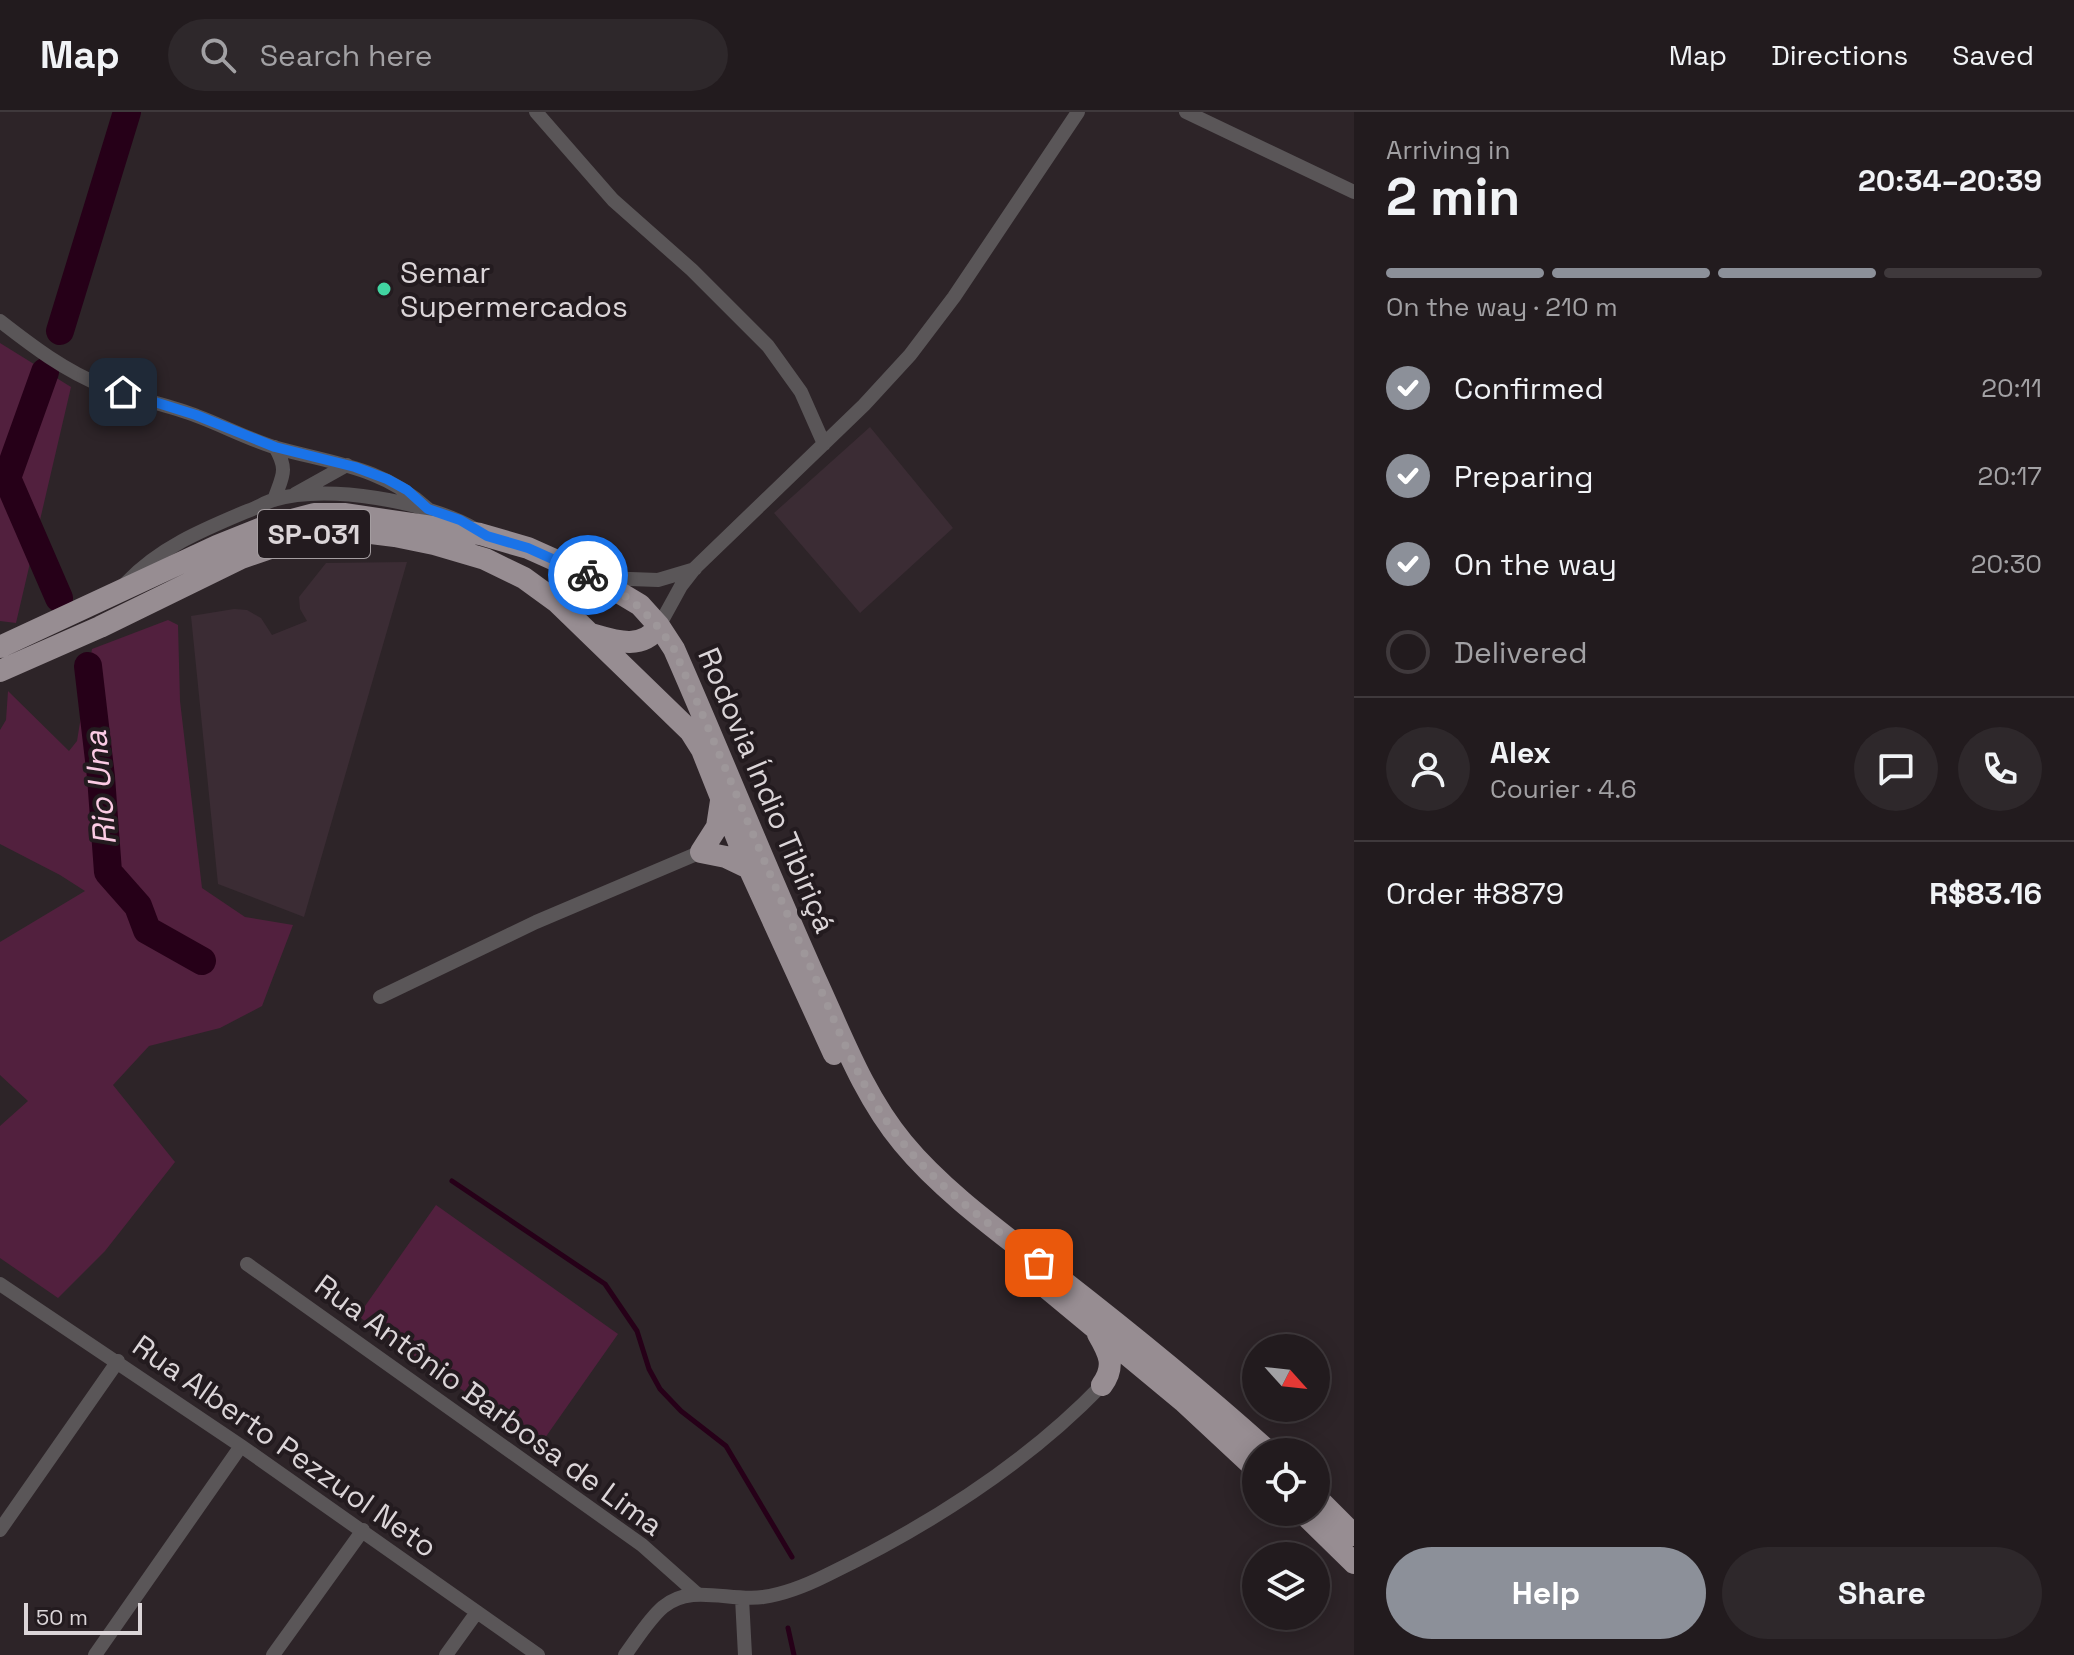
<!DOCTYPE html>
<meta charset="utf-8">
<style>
:root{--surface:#221b1e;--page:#2e282b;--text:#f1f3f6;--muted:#a2a1a4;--line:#3f393c;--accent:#8c9099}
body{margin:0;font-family:"Space Grotesk",sans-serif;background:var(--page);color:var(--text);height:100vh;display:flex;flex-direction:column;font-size:30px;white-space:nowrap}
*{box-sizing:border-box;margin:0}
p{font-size:26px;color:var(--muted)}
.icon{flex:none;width:44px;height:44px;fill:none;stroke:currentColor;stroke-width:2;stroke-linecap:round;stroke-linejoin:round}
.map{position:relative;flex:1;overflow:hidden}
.details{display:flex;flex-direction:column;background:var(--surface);width:720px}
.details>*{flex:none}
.needle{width:52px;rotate:117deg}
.controls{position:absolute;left:1242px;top:1222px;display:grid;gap:16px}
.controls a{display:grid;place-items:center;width:88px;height:88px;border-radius:50%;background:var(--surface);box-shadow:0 4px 20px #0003,0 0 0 2px var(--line);font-size:40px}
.scale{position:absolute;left:24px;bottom:20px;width:118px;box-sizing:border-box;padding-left:8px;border:4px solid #dbd5d8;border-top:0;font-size:22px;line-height:28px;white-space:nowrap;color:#dbd5d8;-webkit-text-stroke:6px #231b1f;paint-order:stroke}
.pin{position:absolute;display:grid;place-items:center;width:68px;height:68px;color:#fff;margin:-34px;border-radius:16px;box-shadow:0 4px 12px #0006}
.courier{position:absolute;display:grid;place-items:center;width:80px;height:80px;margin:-40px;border:6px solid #1a73e8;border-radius:50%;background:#fff;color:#222;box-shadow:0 2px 10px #0007}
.overview em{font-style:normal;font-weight:700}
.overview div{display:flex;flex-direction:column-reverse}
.overview{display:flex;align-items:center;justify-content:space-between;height:136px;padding:0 32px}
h1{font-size:52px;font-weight:700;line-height:60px}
.bar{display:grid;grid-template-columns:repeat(4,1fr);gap:12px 8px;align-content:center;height:96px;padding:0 32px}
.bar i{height:10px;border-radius:6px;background:var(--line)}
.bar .selected{background:var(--accent)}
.bar p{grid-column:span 4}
.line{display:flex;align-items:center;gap:20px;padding:0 32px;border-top:2px solid var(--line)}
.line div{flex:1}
.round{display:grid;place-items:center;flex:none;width:84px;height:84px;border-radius:42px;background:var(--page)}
ol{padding:0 32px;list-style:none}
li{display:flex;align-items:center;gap:24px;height:88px}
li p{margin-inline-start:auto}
li .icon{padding:8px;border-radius:50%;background:var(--accent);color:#fff;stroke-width:4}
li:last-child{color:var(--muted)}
li i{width:44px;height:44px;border:4px solid var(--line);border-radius:50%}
.action{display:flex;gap:16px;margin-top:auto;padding:16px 32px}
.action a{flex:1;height:92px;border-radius:48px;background:var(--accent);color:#fff;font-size:32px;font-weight:700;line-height:92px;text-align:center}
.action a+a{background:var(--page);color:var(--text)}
header{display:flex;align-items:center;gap:48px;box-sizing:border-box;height:112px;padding:0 40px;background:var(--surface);border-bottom:2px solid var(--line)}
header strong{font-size:38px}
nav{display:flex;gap:44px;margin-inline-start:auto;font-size:28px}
.search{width:560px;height:72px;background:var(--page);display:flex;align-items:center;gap:20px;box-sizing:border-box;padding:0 28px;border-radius:44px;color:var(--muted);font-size:30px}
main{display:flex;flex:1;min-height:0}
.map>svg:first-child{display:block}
.built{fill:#3b2c34}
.green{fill:#52203e}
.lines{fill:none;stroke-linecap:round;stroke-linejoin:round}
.stream{stroke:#260018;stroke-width:5}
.river{stroke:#260018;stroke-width:28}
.minor{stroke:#5a5658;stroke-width:14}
.trunk{stroke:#978d92;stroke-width:22}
.done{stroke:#9e979a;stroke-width:8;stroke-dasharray:0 14.4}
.route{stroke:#1a73e8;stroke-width:10}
.poi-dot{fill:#41d4a1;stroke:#231b1f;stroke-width:3}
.labels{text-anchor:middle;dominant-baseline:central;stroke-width:8;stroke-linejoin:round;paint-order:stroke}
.shield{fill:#231b1f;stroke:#a49da0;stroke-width:2}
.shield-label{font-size:28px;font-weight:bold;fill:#dbd5d8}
.poi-label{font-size:30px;fill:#dbd5d8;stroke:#231b1f;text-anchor:start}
.street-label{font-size:30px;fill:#dbd5d8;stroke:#231b1f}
.water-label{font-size:32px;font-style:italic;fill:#fbcbe4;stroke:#231b1f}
</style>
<header>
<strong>Map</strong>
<div class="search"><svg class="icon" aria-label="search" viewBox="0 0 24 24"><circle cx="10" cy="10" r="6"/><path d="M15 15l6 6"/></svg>Search here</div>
<nav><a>Map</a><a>Directions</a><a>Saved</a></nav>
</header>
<main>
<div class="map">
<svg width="1354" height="1543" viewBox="0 0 1354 1543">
<rect width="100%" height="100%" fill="#2d2428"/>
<path class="built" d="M870,315L953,416L860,501L774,401Z
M407,450L304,805L218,772L191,504L234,497L247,498L261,506L272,523L307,509L300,497L299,485L326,451Z"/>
<path class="green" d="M0,231L71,275L16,511L0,509Z
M168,508L178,513L180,589L202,776L245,805L293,813L262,894L220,916L149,934L113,973L175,1050L105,1139L58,1186L0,1146V1014L28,989L0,963V830L85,779L60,763L0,732V618L6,608L8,579L69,639L77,629L92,537Z
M436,1093L618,1222L540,1333L358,1204Z"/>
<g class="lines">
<path class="stream" d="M452,1069L605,1172L637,1219L649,1257L660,1277L681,1299L726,1334L792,1445
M788,1516L794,1543"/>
<path class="river" d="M60,219L127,0
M45,260L7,366L59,486
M88,554L101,665L108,760L138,794L147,818L202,849"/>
<path class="minor" d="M536,0L613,88L692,158L768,234L801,280L824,332
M1186,0L1354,80
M0,209C32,234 65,259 103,274C134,287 167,292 197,304C224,314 250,328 277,336C335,352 382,355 428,397
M295,382L347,353
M274,388C282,364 289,359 275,335
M602,466L658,468L695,457
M126,471C159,436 202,418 245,400C255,397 264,391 273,388C328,372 427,389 475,417
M659,514L681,474L695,456L864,293L910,243L954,185L1078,0
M380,885L536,810L701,740
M247,1152L642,1433L696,1481
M0,1172L241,1334L538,1543
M0,1418L118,1249
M742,1486L745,1543
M95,1543L241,1334
M273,1543L363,1418
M446,1543L477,1500
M625,1543C637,1527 648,1508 663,1495C691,1471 730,1490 763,1485C785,1482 807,1473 827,1463C926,1415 1025,1353 1102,1273"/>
<path class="trunk" d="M591,522C615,529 642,539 659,514
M0,535L217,434L262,416L314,402H344L480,422L528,436L595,466L640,493L659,514L674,537C722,646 766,757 815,866C841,922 863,983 903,1031C945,1082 1007,1125 1059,1166C1131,1222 1201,1279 1269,1340
M0,559L100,515L241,446L305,424L355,419L395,424L434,432L485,447L524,466L557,490L690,619L702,638L749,756L834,942
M721,689L717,715L701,740L726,745L749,756
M1048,1177L1183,1289L1256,1357
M1098,1222C1109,1241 1116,1254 1102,1273
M1316,1385L1354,1423
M1302,1400L1354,1451"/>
</g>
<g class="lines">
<path class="done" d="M588,463C626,480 651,502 674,537C722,646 766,756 815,865C841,922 863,983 903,1031C940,1077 992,1114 1039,1151"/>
<path class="route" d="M123,280L196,303L275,335L355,355L387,367L407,378L428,397L460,408L487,424L528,436L588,463"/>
</g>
<circle class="poi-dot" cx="384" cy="177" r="8"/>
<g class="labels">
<rect class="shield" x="258" y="398" width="112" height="48" rx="6"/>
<g class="shield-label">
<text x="314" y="422">SP-031</text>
</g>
<g class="poi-label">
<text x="400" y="160">Semar<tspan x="400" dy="34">Supermercados</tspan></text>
</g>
<g class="street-label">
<text transform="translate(767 678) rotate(67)">Rodovia Índio Tibiriçá</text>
<text transform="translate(489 1293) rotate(36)">Rua Antônio Barbosa de Lima</text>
<text transform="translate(285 1334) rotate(35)">Rua Alberto Pezzuol Neto</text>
</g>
<g class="water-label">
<text transform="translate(100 676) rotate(-95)">Rio Una</text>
</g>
</g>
</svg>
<div class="controls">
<a><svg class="needle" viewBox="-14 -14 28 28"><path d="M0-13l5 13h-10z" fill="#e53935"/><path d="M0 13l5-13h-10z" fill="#a2a1a4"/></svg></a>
<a><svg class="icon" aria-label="locate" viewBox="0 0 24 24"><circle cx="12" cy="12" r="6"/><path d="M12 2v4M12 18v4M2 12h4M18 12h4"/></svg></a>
<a><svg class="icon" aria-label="layers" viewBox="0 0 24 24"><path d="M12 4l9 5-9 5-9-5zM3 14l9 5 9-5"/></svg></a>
</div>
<div class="scale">50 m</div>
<div class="pin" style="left:1039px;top:1151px;background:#ea580c"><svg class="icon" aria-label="bag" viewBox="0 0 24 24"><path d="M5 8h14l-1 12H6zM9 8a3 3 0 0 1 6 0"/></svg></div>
<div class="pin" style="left:123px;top:280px;background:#1f2937"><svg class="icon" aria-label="home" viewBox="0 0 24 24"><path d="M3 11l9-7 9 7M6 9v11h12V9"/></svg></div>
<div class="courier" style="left:588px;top:463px"><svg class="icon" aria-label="bike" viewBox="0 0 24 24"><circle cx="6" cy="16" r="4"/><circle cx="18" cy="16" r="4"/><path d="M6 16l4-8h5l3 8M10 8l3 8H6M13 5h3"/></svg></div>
</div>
<section class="details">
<div class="overview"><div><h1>2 min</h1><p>Arriving in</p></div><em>20:34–20:39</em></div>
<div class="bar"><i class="selected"></i><i class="selected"></i><i class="selected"></i><i></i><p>On the way · 210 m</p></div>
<ol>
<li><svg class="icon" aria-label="check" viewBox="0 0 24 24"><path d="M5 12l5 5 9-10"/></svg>Confirmed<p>20:11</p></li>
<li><svg class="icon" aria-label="check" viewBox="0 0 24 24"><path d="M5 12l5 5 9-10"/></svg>Preparing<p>20:17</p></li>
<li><svg class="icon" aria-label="check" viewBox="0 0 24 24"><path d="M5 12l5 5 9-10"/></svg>On the way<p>20:30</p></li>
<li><i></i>Delivered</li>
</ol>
<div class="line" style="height:144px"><a class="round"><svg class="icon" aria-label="person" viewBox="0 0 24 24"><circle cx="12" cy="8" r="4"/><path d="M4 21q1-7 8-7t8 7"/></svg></a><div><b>Alex</b><p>Courier · 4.6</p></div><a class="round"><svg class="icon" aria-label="chat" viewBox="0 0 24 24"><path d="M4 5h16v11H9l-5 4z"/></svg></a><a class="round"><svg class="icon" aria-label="phone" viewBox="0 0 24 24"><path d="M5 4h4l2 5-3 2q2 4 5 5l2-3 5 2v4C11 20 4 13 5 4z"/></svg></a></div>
<div class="line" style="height:104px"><div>Order #8879</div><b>R$83.16</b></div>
<div class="action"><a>Help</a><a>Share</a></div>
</section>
</main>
